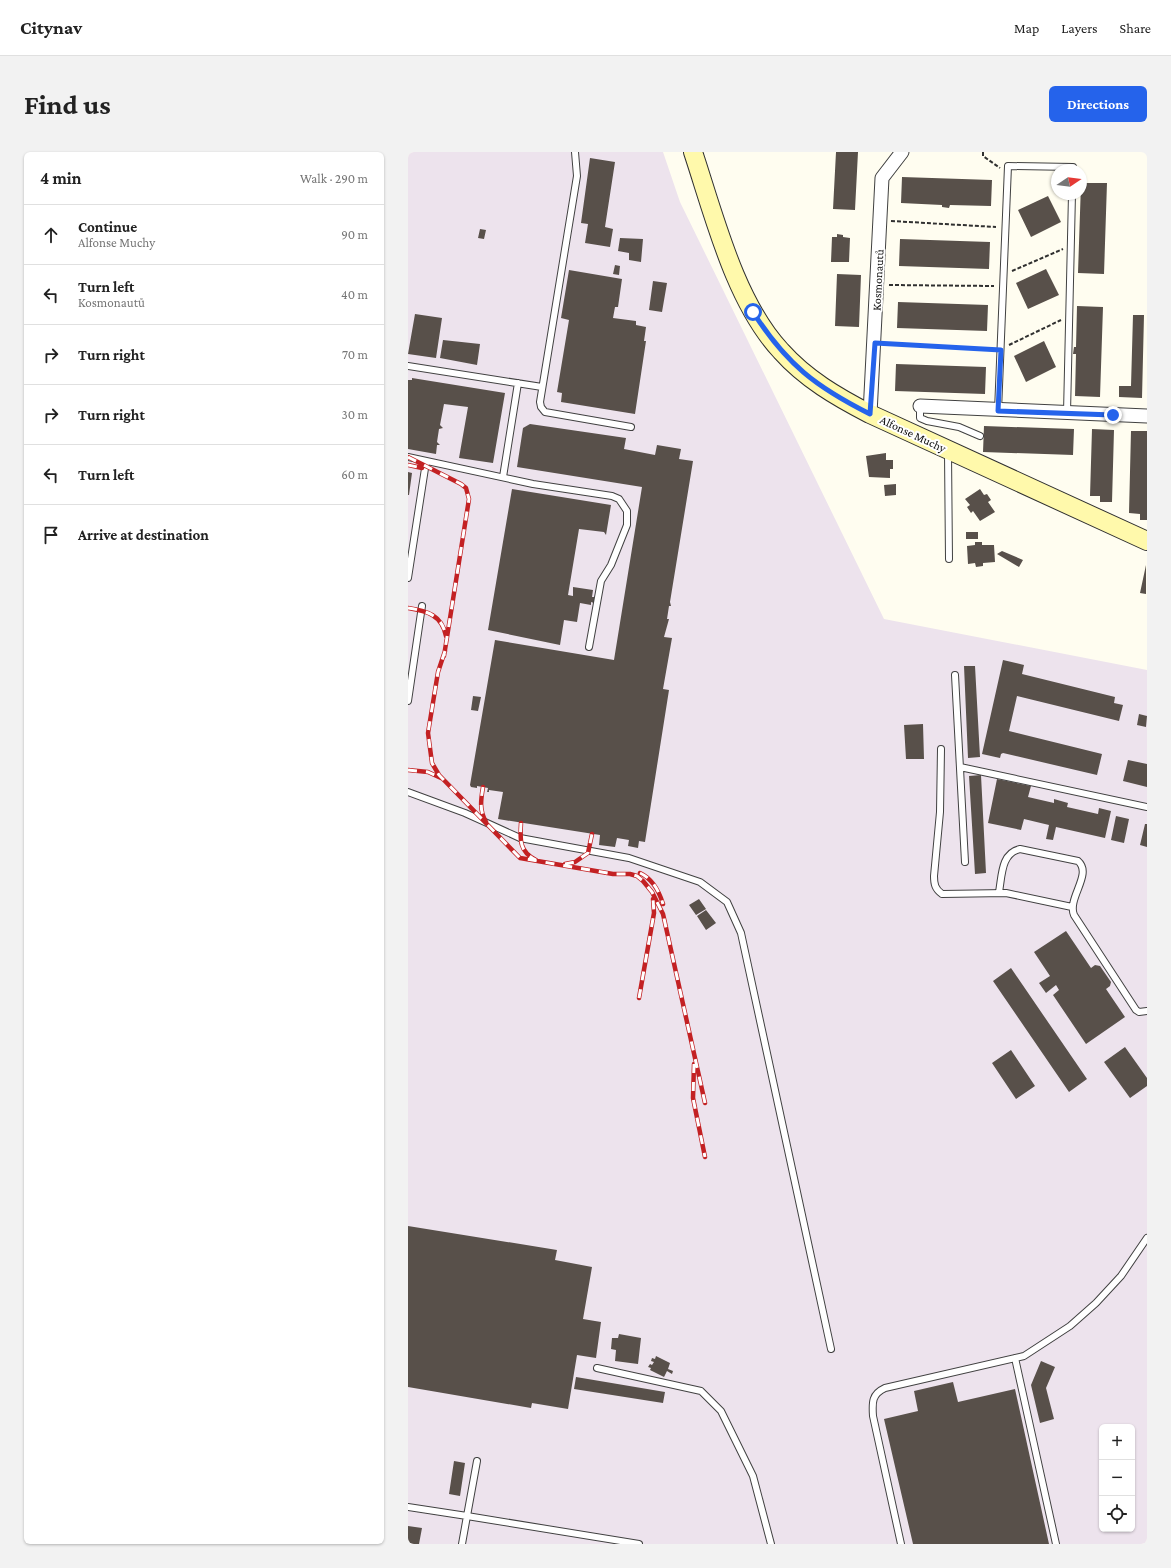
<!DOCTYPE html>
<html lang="en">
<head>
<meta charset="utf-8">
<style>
  :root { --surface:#fff; --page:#f2f2f2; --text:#222; --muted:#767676; --line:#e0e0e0; --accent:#2563eb }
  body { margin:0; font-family:"Crimson Pro",serif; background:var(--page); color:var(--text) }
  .controls { position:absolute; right:12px; bottom:12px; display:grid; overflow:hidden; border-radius:6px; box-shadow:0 1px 3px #0004 }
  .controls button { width:36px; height:36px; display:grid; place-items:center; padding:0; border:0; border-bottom:1px solid var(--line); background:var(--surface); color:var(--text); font:20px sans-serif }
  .compass { position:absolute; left:643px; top:12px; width:36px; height:36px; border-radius:50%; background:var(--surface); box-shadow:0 1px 3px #0004; rotate:77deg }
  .stop { position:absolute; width:12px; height:12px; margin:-9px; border:3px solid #2563eb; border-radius:50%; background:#fff }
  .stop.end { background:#2563eb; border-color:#fff; box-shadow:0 1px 4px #0008 }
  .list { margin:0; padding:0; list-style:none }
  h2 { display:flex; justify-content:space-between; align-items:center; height:52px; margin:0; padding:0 16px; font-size:17px }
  h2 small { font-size:13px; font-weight:400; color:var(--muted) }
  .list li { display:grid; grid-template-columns:26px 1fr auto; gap:12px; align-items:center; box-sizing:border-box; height:60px; padding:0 16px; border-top:1px solid var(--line) }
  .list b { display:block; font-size:15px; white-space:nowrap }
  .list p { margin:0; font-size:13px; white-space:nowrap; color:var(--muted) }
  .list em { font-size:13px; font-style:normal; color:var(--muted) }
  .icon { flex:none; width:22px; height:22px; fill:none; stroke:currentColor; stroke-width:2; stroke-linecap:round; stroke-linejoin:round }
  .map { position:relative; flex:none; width:739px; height:1392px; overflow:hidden; border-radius:6px }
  header { display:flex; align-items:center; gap:24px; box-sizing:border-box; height:56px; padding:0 20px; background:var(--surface); border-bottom:1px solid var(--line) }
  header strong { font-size:19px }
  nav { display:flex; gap:22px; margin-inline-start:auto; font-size:14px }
  .intro { display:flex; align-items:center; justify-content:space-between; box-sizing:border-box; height:96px; padding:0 24px }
  h1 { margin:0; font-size:28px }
  .button { padding:10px 18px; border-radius:6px; background:var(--accent); color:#fff; font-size:14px; font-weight:700 }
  main { display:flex; gap:24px; padding:0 24px }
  aside { flex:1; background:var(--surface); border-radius:6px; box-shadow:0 1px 3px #0004 }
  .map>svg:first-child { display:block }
</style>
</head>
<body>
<header>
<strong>Citynav</strong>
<nav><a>Map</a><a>Layers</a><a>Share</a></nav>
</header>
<div class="intro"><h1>Find us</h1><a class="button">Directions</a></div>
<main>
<aside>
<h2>4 min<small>Walk · 290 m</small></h2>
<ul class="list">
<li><svg class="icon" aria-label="ahead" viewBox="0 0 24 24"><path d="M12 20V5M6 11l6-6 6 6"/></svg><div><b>Continue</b><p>Alfonse Muchy</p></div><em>90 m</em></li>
<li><svg class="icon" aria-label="left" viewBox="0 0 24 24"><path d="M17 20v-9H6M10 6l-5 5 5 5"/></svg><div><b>Turn left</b><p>Kosmonautů</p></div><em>40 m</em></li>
<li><svg class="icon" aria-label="right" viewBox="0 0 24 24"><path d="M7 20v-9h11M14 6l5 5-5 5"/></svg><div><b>Turn right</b></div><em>70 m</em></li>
<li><svg class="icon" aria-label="right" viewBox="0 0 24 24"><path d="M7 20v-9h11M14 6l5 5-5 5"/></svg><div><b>Turn right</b></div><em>30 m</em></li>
<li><svg class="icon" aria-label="left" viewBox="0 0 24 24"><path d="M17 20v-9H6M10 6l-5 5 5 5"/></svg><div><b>Turn left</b></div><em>60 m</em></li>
<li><svg class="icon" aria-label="arrive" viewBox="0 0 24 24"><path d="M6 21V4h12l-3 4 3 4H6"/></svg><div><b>Arrive at destination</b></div></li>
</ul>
</aside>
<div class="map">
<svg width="739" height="1392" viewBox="0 0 739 1392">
  <rect width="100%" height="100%" fill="#fffdf0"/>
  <path fill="#ede3ed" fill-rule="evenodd" d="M0,0H255L272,50L476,467L739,518V1392H0ZM694,1275H724V1377H694Z"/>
  <path fill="#58504a" d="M428,0H450L447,58L425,57Z
    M182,6L207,10L197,75L205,77L202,95L177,91L180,72L173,71Z
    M494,25L584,28L583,54L542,53L541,56L534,55V53L493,51Z
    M673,31H699L696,122L670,121Z
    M640,44L653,70L623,85L610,58Z
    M72,77L78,78L76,87L70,86Z
    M429,82L435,83V85L442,86L441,110H423L424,85H429Z
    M212,86L235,87L233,110L221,108V101L210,99Z
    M492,87L582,90L581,117L491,114Z
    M207,113L212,114L211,123L205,122Z
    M638,117L651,143L620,157L608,131Z
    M161,118L214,127L210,155H207L205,166L228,169V173L238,175L236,189H238L227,262L153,250L154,241L149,240L161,168L153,166Z
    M429,122L453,123L451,175L427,174Z
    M245,129L259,131L254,160L241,158Z
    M490,150L580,153L579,179L489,176Z
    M669,154L695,155L692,245L667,244L668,202H665L666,195H668Z
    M7,162L34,166L28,206L0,202Z
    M725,163H736L734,246L711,245V234H723Z
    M35,188L72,192L69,213L32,206Z
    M636,189L648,215L618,230L606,204Z
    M488,212L578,215L577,242L487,239Z
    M4,226L97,241L85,311L51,306L60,255L36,252L32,273L35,276L31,277L29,290L32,293H29L28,302L0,297V228H4Z
    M122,272L218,286L216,297L247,303L249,293L273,297L271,307L285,309L262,450L263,454H261L259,467H261L256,485L264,486L255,537L261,538L237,690L231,689L230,696L220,694L221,688L209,686L207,695L191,693L192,683L90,667L95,640L81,638V640H79L80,636L69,634V636L63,635L62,633L87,488L206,508L234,335L109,315L115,276Z
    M576,274L666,277L665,303L575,300Z
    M684,277L706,278L704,350H692V344H682Z
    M723,279H739V368H732V362L721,361Z
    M478,301V308H485V317H482V326L461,325L458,304Z
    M0,320L4,321L1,343H0Z
    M488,332V343L477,344L476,333Z
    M104,337L203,353L198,383L196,380L171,377L160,443L165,444V435L185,438L184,445H187L186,451L183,450V453L172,451L169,470L156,468L152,493L80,478Z
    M572,337L576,343L579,342L583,348L580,350L587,360L572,369L565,359L563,361L559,355L562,353L557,347Z
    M558,380H570V387H558Z
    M567,390H574V393H586L587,410L575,411V414L568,415L567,411L560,412L559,394L567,393Z
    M594,399L615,408L611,415L589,402Z
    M738,413V442L732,441Z
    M595,508L616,513L614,522L707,545L706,551L715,553L711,569L609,544L601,579L694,602L689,623L595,601L593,602L592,606L574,602Z
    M556,514H567L572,605L560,606Z
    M65,544L73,545L70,559L63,558Z
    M731,562L739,564L738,575L729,573Z
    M515,572L516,607H498L496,573Z
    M720,608L739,612V635L715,629Z
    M573,623L578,721L567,722L561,624Z
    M589,627L623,634L620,645L646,651V647L660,651L659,655L690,662L691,656L703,659L697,686L648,675L645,688L638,687L641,673L616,667L613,678L580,671Z
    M708,664L721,667L716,691L703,688Z
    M737,672H739V695L732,693Z
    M291,747L298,757L288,763L281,753Z
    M298,758L308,771L298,778L289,764Z
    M658,779L683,816L687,813L692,814L703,830L702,834L698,837L717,865L678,892L645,843L651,838L648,833L638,841L631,831L642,824L626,800Z
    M603,816L679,927L661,940L585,829Z
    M717,895L739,926V934L722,946L696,910Z
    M603,898L627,934L608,947L584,911Z
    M0,1074L149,1098L147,1108L184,1115L175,1167L193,1170L188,1206L169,1203L160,1257L124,1251L123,1256L0,1235Z
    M211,1182L233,1186L230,1212L207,1209L208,1198L203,1197L204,1186H210Z
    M248,1204L262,1211L260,1217L265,1219L264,1222L259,1219L256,1225L242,1218L243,1216L240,1215L242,1212L244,1213L246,1210L243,1209L244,1206L247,1207Z
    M633,1209L647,1215L638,1236L646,1267L632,1271L623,1233Z
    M168,1225L257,1240L255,1251L166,1237Z
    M545,1230L550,1250L607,1237L641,1392H505L476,1267L510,1259L506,1239Z
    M46,1309L57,1311L52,1344L41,1342Z
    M0,1374L14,1376L11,1392H0Z"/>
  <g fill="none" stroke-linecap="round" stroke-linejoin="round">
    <defs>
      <path id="service" d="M167,0L169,24L132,250L133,255L137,260L223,275
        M0,214L134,235
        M512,254V266L519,269L551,275L572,284
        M590,259L600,14L665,15V18
        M659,261L664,42
        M540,301L541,407
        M0,305L125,332L204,344L211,347L219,359V373L203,413L193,429L181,495
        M95,325L110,231
        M0,426L18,310
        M547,523L557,710
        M0,549L14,454
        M533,597L532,660L526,724C526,732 527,737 534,742L598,741L664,755
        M552,615L739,655
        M0,640L57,661L112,686L221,706L292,730L319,750L333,781L423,1197
        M591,740C594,724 593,701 612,697L670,709C685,722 659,746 666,763L728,858L731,860L739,859
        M607,1206L648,1392
        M189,1216L293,1239L313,1259L345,1324L363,1392
        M69,1309L59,1364L231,1392
        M0,1355L59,1364L54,1392
        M493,1392L465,1264C464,1250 464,1242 477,1236L616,1204L662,1174L688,1151L713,1124L739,1086"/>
      <path id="minor" d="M512,254L739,264
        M462,262L474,26L494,0"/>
      <path id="secondary" d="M285,0C306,63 327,150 373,199C398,227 429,245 462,262L739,389"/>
    </defs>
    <use href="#service" stroke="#414141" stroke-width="8"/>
    <use href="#minor" stroke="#414141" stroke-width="15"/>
    <use href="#secondary" stroke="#303030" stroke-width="20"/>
    <path stroke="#303030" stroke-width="2" stroke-dasharray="4 2" stroke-linecap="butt" d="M575,0V4L592,16
      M483,69L588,75
      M604,119L655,97
      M481,133L586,134
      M478,192L584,197
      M601,193L653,168"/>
    <use href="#service" stroke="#fff" stroke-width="6"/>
    <use href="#minor" stroke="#fff" stroke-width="13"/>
    <use href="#secondary" stroke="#fff9ab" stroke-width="18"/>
    <defs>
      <path id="rail" d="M0,305L53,332L58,336L61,347L36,504
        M0,313L14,316
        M0,456C19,459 34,463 38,484
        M37,499L30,520L20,581L24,611L31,623L112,706L205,722H222L229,724L235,729L244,740L255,762L297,951
        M0,618L20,620L33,626
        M75,635C73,647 71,658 78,670
        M113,671C112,687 111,700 128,708
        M157,712L167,710L180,701L184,682
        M232,721C245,727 251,739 255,752
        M231,846L246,761L245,747
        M286,912L285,946L297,1005"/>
    </defs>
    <use href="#rail" stroke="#c32123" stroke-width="4.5"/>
    <use href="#rail" stroke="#fff" stroke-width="3" stroke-dasharray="9" stroke-linecap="butt"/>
  </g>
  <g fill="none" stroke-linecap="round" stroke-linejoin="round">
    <path stroke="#2563eb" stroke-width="5" d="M345,160C378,212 408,235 462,262L467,191L593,198L590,259L705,263"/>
  </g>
  <g text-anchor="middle" stroke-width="4" stroke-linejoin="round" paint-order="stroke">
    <g font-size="12" fill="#0e0e0e" stroke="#fff">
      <text transform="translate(470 128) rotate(-87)" y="4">Kosmonautů</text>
      <text transform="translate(505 282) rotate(25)" y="4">Alfonse Muchy</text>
    </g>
  </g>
</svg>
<div class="controls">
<button>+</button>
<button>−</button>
<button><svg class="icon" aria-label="locate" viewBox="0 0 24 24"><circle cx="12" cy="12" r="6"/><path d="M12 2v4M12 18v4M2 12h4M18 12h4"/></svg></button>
</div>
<svg class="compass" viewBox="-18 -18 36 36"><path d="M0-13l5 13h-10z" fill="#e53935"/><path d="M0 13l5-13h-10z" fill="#767676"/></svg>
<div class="stop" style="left:345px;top:160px"></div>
<div class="stop end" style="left:705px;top:263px"></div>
</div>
</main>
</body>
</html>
